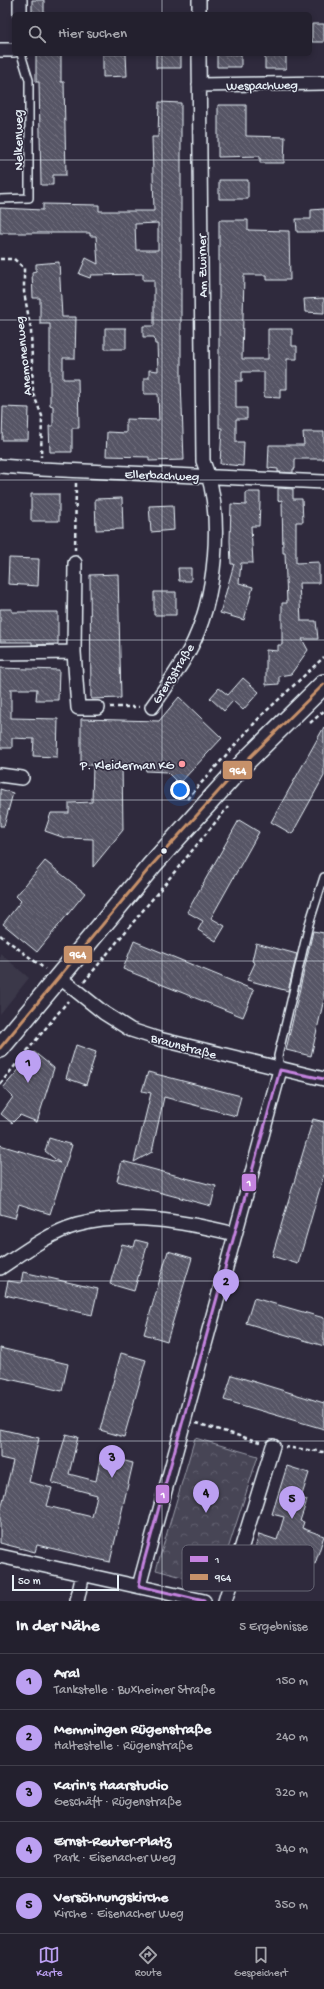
<!DOCTYPE html>
<html lang="de">
<head>
<meta charset="utf-8">
<style>
  :root { --surface:#23202e; --page:#2f2d3a; --text:#f1f3f6; --muted:#a3a3aa; --line:#403e4a; --accent:#bca0f2 }
  body { margin:0; font-family:"Gochi Hand",sans-serif; background:var(--page); color:var(--text) }
  .scale { position:absolute; left:12px; bottom:10px; width:107px; box-sizing:border-box; padding-left:4px; border:2px solid #e8f1f8; border-top:0; font-size:11px; line-height:14px; white-space:nowrap; color:#e8f1f8; -webkit-text-stroke:3px #2f2a3d; paint-order:stroke }
  .you { position:absolute; left:180px; top:790px; width:14px; height:14px; margin:-10px; border:3px solid #fff; border-radius:50%; background:#1a73e8; box-shadow:0 0 0 6px #1a73e833 }
  .badge { display:grid; place-items:center; width:26px; height:26px; border-radius:50%; background:var(--accent); color:#111; font-size:13px; font-weight:700 }
  .pin { position:absolute; translate:-50% -33px; filter:drop-shadow(0 1px 2px #0008) }
  .pin::after { content:''; position:absolute; top:21px; width:14px; height:12px; background:inherit; clip-path:polygon(0 0,100% 0,50% 100%) }
  .list { margin:0; padding:0; list-style:none }
  h2 { display:flex; justify-content:space-between; align-items:center; height:52px; margin:0; padding:0 16px; font-size:17px }
  h2 small { font-size:13px; font-weight:400; color:var(--muted) }
  .list li { display:grid; grid-template-columns:26px 1fr auto; gap:12px; align-items:center; box-sizing:border-box; height:56px; padding:0 16px; border-top:1px solid var(--line) }
  .list b { display:block; font-size:15px; white-space:nowrap }
  .list p { margin:0; font-size:13px; white-space:nowrap; color:var(--muted) }
  .list em { font-size:13px; font-style:normal; color:var(--muted) }
  .icon { flex:none; width:22px; height:22px; fill:none; stroke:currentColor; stroke-width:2; stroke-linecap:round; stroke-linejoin:round }
  .map { position:relative; flex:none; width:324px; height:1601px; overflow:hidden }
  .search { position:absolute; background:var(--surface); box-shadow:0 2px 6px #0003; left:12px; right:12px; top:12px; height:44px; display:flex; align-items:center; gap:10px; box-sizing:border-box; padding:0 14px; border-radius:6px; color:var(--muted); font-size:15px }
  .sheet { height:332px; background:var(--surface) }
  nav { display:flex; justify-content:space-around; align-items:center; box-sizing:border-box; height:56px; border-top:1px solid var(--line); background:var(--surface); font-size:11px; color:var(--muted) }
  nav a { display:grid; justify-items:center; gap:2px }
  nav .on { color:var(--accent) }
  .map>svg:first-child { display:block }
</style>
</head>
<body>
<div class="map">
<svg width="324" height="1601" viewBox="0 0 324 1601">
  <defs>
    <pattern id="park-crowns" width="20" height="18" patternUnits="userSpaceOnUse"><rect width="20" height="18" fill="#464455"/><path d="M2 6a3 3 0 1 1 6 0M12 15a3 3 0 1 1 6 0" fill="none" stroke="#615f6e"/></pattern>
    <pattern id="building-back-hatch" width="6" height="6" patternUnits="userSpaceOnUse"><rect width="6" height="6" fill="#575565"/><path d="M-1 5l2 2M0 0l6 6M5-1l2 2" fill="none" stroke="#6f6e7c"/></pattern>
  </defs>
  <rect width="100%" height="100%" fill="#2f2a3d"/>
  <filter id="ink" filterUnits="userSpaceOnUse"><feTurbulence type="fractalNoise" baseFrequency=".025" numOctaves="2"/><feDisplacementMap in="SourceGraphic" scale="8" xChannelSelector="R" yChannelSelector="G"/><feConvolveMatrix kernelMatrix="1 2 1 2 8 2 1 2 1" color-interpolation-filters="sRGB"/></filter>
  <g filter="url(#ink)">
    <path fill="#3b3749" d="M0,953L29,978L0,1014Z"/>
    <path fill="url(#park-crowns)" stroke="#979aa6" d="M195,1438L258,1456L216,1586L156,1570Z"/>
    <path fill="url(#building-back-hatch)" stroke="#e8f1f8" fill-rule="evenodd" d="M32,0H44V14H32Z
      M312,24H324V42H312Z
      M36,54H61V82H64L66,175H53V185H41L39,82H36Z
      M103,54H126L127,76L103,77Z
      M156,54H181V68H156Z
      M217,54H241V67H217Z
      M265,54H286V69H265Z
      M159,102L181,103V381L184,460L149,461V457L106,456L107,432L126,433V419L159,420L158,394H144V378H149V370L158,371L157,344H155L154,337H143V326H154V280H143V274L91,275L90,278L79,274L86,258L98,264L96,236H90V233H0V208L43,210V204L99,205V211H154L152,137H158ZM158,223V250H136L135,224Z
      M218,105H246V136L285,137L284,163H260V156L218,157Z
      M219,180H248V199H219Z
      M324,209V232H297L296,219H311V210Z
      M219,220H248V230L289,231L290,280H267V275H244L242,359H268V329H292V346H297V359H287V389H280V398L264,397V372H242V381H236V408H247V419H236V442H244L243,466L220,464L222,428H219Z
      M59,262L62,317H76L75,358H63V379H78L79,428H72V452H50L49,426H53V406L50,405V324H40V298H33L32,272L36,271V264Z
      M324,298V313L305,312L304,299Z
      M105,328H126V349H105Z
      M3,407L29,408L28,440H2Z
      M303,432H324V459H295V469H293V473L278,472V469L268,468L269,445H304Z
      M278,488L293,489V499H302L303,522H296V563L319,562V583H299L301,621H316L318,639H302L308,650L291,674L279,676V684L266,685V650L278,651V645H282V603H287L285,553H283L282,500L278,501Z
      M246,492H260V503L259,526H251L253,563H241L239,583L253,587L244,620L220,613L234,564H231L230,541L231,504L246,505Z
      M31,494H59V521H31Z
      M122,498L123,529L96,530L95,499Z
      M173,505L174,530L151,532L149,506Z
      M9,558L39,559L38,586L8,584Z
      M178,568H191V581H179Z
      M118,574L121,698L91,699L90,575Z
      M154,592H176V615H154Z
      M0,609H12V612H58V644L32,645V642H0Z
      M0,668L59,670L58,700H36L37,689H11V718L58,719L57,757L33,756L34,739L12,738V748H0Z
      M243,678L259,692L243,710L233,701L224,711L210,698L219,688L228,695Z
      M179,697L222,738L179,784L167,772L146,771L145,765H122L123,830L93,867V839L65,838L45,831L51,813H69V803L92,802L93,765H81V719L159,721Z
      M324,727V776L292,834L271,822Z
      M0,789L13,793L4,826H0Z
      M239,820L259,832L211,918L225,926L216,941L198,930L203,921L187,912Z
      M45,861L85,893L37,952L3,924L21,901L16,896Z
      M313,931L324,933V999L311,1056L286,1050Z
      M134,941L254,990L243,1017L123,969Z
      M256,943L297,954L288,991L247,980L255,963L252,961Z
      M76,1045L96,1052L86,1085L66,1078Z
      M34,1052L54,1068L37,1122L20,1115L12,1123L1,1114L13,1097L3,1088Z
      M148,1072L241,1096L236,1116L164,1097L152,1152L134,1162L151,1093L142,1091Z
      M313,1119L324,1122V1174L298,1264L272,1256Z
      M49,1138L72,1145L50,1214L19,1204L15,1218L0,1214V1145L60,1163L45,1151Z
      M122,1161L216,1186L211,1206L117,1181Z
      M136,1240L148,1243L134,1291L110,1284L122,1244L134,1247Z
      M168,1251L192,1258L167,1341L144,1334Z
      M23,1272L98,1289L92,1315L5,1295L8,1281L21,1283Z
      M254,1298L324,1318V1346L246,1323Z
      M0,1348L68,1364L62,1391L0,1377Z
      M121,1353L146,1360L124,1437L100,1430Z
      M232,1375L324,1403V1429L224,1400Z
      M0,1429L39,1438L29,1482L52,1488L47,1506L92,1517L97,1495L52,1483L66,1434L78,1437L69,1474L96,1481L101,1455L133,1463L110,1562L37,1545L35,1552L0,1543V1513L13,1461L0,1458Z
      M287,1466L309,1473L301,1498L307,1500L300,1521L304,1522L302,1528L324,1536L315,1564L306,1561L304,1570L253,1556L259,1534L277,1540L284,1517L272,1514Z"/>
    <g fill="none" stroke-linecap="round" stroke-linejoin="round">
      <defs>
        <path id="lane" d="M0,199L29,198V80L21,54
          M280,1070L278,1056L309,924L324,877"/>
        <path id="street" d="M20,14V0
          M199,14V0
          M0,50H14
          M199,85L324,83
          M0,466L41,469L324,482
          M75,563L74,652L78,708H98
          M0,653L74,652
          M152,707C165,689 178,670 189,651C216,601 225,513 203,461L199,54
          M0,775L22,778
          M59,977L104,1013L131,1030L159,1039L324,1079
          M0,1268C24,1252 49,1233 77,1225C129,1211 185,1222 235,1234
          M0,1556L204,1601
          M139,1586L280,1070
          M77,1601L83,1574
          M225,1601L273,1446"/>
        <path id="secondary" d="M0,1048L152,865L244,763L324,684"/>
      </defs>
      <use href="#lane" stroke="#e8f1f8" stroke-width="10"/>
      <use href="#street" stroke="#e8f1f8" stroke-width="16"/>
      <use href="#secondary" stroke="#e8f1f8" stroke-width="22"/>
      <path stroke="#e8f1f8" stroke-width="2.5" stroke-dasharray="4 3" stroke-linecap="butt" d="M0,259H14L24,268V292L31,330L33,393L42,416L41,457
        M75,550L76,483
        M110,707H139
        M310,723L324,711
        M187,799L260,717L324,657
        M0,935L45,969
        M84,982L228,807
        M0,1084L68,1001
        M196,1423L260,1442
        M285,1447L324,1452"/>
      <use href="#lane" stroke="#2f2a3d" stroke-width="7"/>
      <use href="#street" stroke="#2f2a3d" stroke-width="13"/>
      <use href="#secondary" stroke="#2f2a3d" stroke-width="19"/>
      <defs>
        <path id="bus-1" d="M204,1601L139,1586L143,1565L280,1070L324,1079"/>
        <path id="bus-2" d="M0,1048L152,865L244,763L324,684"/>
      </defs>
      <use href="#bus-1" stroke="#2f2a3d" stroke-width="6"/>
      <use href="#bus-2" stroke="#2f2a3d" stroke-width="6"/>
      <use href="#bus-1" stroke="#c483df" stroke-width="3"/>
      <use href="#bus-2" stroke="#c7916a" stroke-width="3"/>
    </g>
  </g>
  <path fill="none" stroke="#e8f1f8" stroke-width="1" stroke-opacity="0.55" d="M162,0V14M162,54V1601M0,160H324M0,320H324M0,480H324M0,640H324M0,800H324M0,961H324M0,1121H324M0,1281H324M0,1441H324"/>
  <circle fill="#ff9aa2" stroke="#2f2a3d" stroke-width="1.5" cx="182" cy="764" r="4"/>
  <circle fill="#e8f1f8" stroke="#2f2a3d" stroke-width="1.5" cx="164" cy="851" r="3.5"/>
  <g text-anchor="middle" stroke-width="3" stroke-linejoin="round" paint-order="stroke">
    <g font-size="13" fill="#e8f1f8" stroke="#2f2a3d">
      <text transform="translate(262 84) rotate(-1)" y="5">Wespachweg</text>
      <text transform="translate(17 140) rotate(-90)" y="5">Nelkenweg</text>
      <text transform="translate(201 266) rotate(-91)" y="5">Am Zwirner</text>
      <text transform="translate(22 356) rotate(-96)" y="5">Anemonenweg</text>
      <text transform="translate(162 474) rotate(2)" y="5">Ellerbachweg</text>
      <text transform="translate(172 673) rotate(-58)" y="5">Grenzstraße</text>
      <text transform="translate(184 1045) rotate(15)" y="5">Braunstraße</text>
    </g>
    <g font-size="13" fill="#e8f1f8" stroke="#2f2a3d" text-anchor="end">
      <text x="174" y="769">P. Kleiderman KG</text>
    </g>
  </g>
  <rect x="182" y="1545" width="132" height="46" rx="6" fill="#2f2a3d" stroke="#666675" stroke-width="1"/>
  <rect x="190" y="1556" width="18" height="6" fill="#c483df"/>
  <rect x="190" y="1574" width="18" height="6" fill="#c7916a"/>
  <g font-size="11" fill="#e8f1f8">
    <text x="215" y="1563">1</text>
    <text x="215" y="1581">964</text>
  </g>
  <g stroke="#2f2a3d" stroke-width="1.5">
    <rect x="222" y="760" width="31" height="20" rx="4" fill="#c7916a"/>
    <rect x="63" y="945" width="30" height="19" rx="4" fill="#c7916a"/>
    <rect x="241" y="1173" width="16" height="19" rx="4" fill="#c483df"/>
    <rect x="155" y="1484" width="15" height="20" rx="4" fill="#c483df"/>
  </g>
  <g font-size="11" text-anchor="middle" font-weight="bold" fill="#fff">
    <text x="238" y="774">964</text>
    <text x="78" y="958">964</text>
    <text x="249" y="1186">1</text>
    <text x="163" y="1498">1</text>
  </g>
</svg>
<div class="scale">50 m</div>
<div class="you"></div>
<div class="pin badge" style="left:28px;top:1083px">1</div>
<div class="pin badge" style="left:226px;top:1302px">2</div>
<div class="pin badge" style="left:112px;top:1478px">3</div>
<div class="pin badge" style="left:206px;top:1513px">4</div>
<div class="pin badge" style="left:292px;top:1519px">5</div>
<div class="search"><svg class="icon" aria-label="search" viewBox="0 0 24 24"><circle cx="10" cy="10" r="6"/><path d="M15 15l6 6"/></svg>Hier suchen</div>
</div>
<section class="sheet">
<h2>In der Nähe<small>5 Ergebnisse</small></h2>
<ul class="list">
<li><span class="badge">1</span><div><b>Aral</b><p>Tankstelle · Buxheimer Straße</p></div><em>150 m</em></li>
<li><span class="badge">2</span><div><b>Memmingen Rügenstraße</b><p>Haltestelle · Rügenstraße</p></div><em>240 m</em></li>
<li><span class="badge">3</span><div><b>Karin's Haarstudio</b><p>Geschäft · Rügenstraße</p></div><em>320 m</em></li>
<li><span class="badge">4</span><div><b>Ernst-Reuter-Platz</b><p>Park · Eisenacher Weg</p></div><em>340 m</em></li>
<li><span class="badge">5</span><div><b>Versöhnungskirche</b><p>Kirche · Eisenacher Weg</p></div><em>350 m</em></li>
</ul>
</section>
<nav>
<a class="on"><svg class="icon" aria-label="map" viewBox="0 0 24 24"><path d="M3 6l6-2 6 2 6-2v14l-6 2-6-2-6 2zM9 4v14M15 6v14"/></svg>Karte</a>
<a><svg class="icon" aria-label="directions" viewBox="0 0 24 24"><path d="M12 3l9 9-9 9-9-9zM9 14v-3h6M13 9l2 2-2 2"/></svg>Route</a>
<a><svg class="icon" aria-label="saved" viewBox="0 0 24 24"><path d="M7 4h10v16l-5-4-5 4z"/></svg>Gespeichert</a>
</nav>
</body>
</html>
